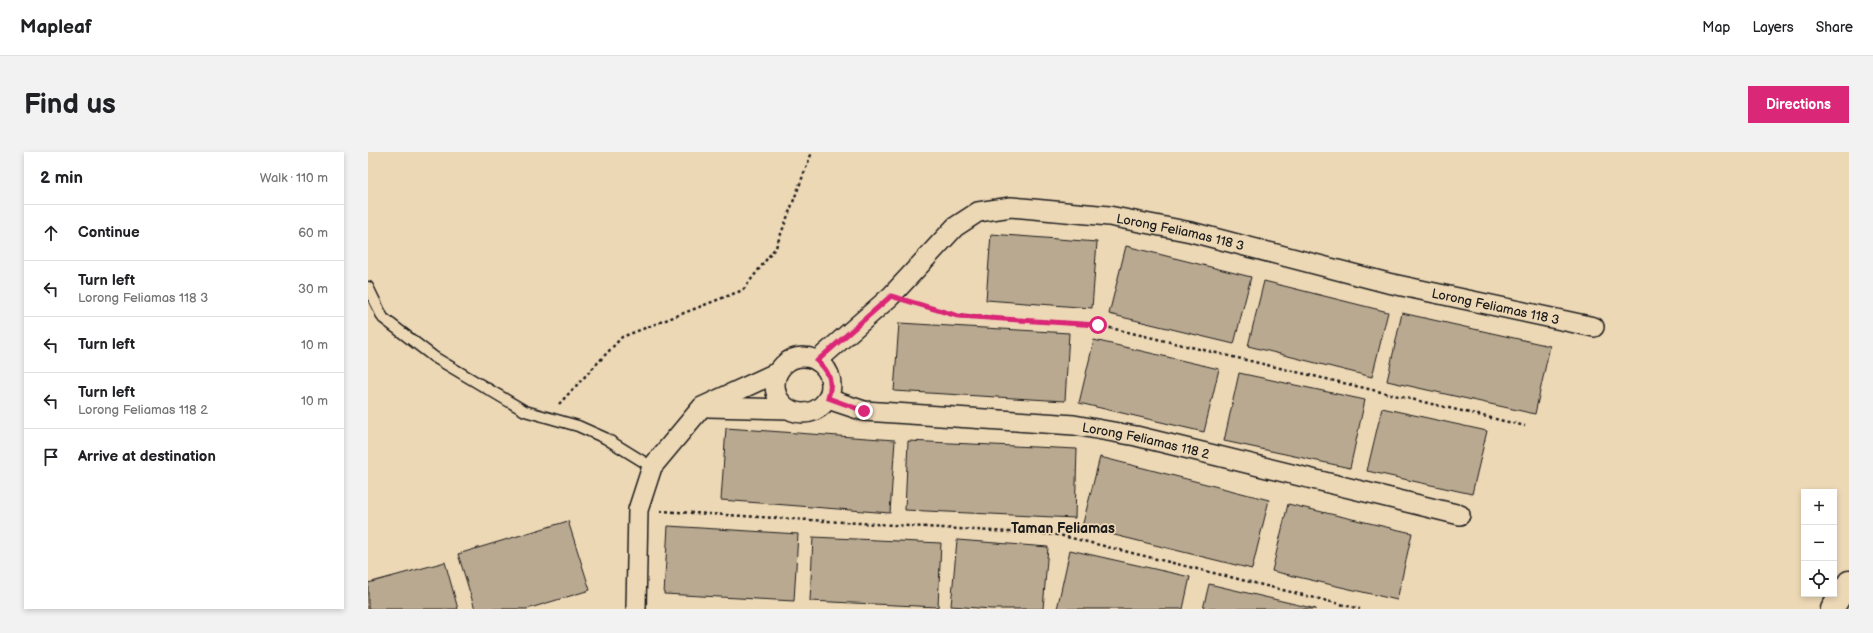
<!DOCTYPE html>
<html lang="en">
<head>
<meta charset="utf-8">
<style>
  :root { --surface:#fff; --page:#f2f2f2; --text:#202124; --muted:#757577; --line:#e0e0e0; --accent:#db2777 }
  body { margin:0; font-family:"Balsamiq Sans",sans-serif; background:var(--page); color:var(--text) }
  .controls { position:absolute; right:12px; bottom:12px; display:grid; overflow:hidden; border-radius:0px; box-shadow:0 2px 6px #0003 }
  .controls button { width:36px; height:36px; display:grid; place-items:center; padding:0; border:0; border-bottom:1px solid var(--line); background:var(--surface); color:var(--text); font:20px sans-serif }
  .stop { position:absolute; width:12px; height:12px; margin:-9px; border:3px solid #db2777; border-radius:50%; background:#fff }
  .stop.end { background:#db2777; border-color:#fff; box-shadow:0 1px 4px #0008 }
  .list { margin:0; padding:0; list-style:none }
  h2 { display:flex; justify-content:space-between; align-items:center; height:52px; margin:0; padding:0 16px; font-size:17px }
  h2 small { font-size:13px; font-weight:400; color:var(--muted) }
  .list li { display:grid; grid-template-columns:26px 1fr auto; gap:12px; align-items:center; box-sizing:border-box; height:56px; padding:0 16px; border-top:1px solid var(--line) }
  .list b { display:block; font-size:15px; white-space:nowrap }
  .list p { margin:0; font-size:13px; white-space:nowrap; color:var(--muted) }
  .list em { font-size:13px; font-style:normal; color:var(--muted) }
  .icon { flex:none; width:22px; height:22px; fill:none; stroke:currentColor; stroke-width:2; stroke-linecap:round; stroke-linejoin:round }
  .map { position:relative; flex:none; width:1481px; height:457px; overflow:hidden; border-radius:0px }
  header { display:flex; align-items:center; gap:24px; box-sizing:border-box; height:56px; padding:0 20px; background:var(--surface); border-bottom:1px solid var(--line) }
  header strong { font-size:19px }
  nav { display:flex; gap:22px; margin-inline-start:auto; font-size:14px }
  .intro { display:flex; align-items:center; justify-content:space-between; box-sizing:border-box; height:96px; padding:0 24px }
  h1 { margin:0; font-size:28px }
  .button { padding:10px 18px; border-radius:0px; background:var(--accent); color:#fff; font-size:14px; font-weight:700 }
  main { display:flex; gap:24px; padding:0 24px }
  aside { flex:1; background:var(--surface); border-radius:0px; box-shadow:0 2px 6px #0003 }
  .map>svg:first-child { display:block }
</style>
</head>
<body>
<header>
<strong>Mapleaf</strong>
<nav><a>Map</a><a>Layers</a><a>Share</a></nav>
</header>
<div class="intro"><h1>Find us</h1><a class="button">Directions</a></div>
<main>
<aside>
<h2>2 min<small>Walk · 110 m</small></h2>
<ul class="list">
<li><svg class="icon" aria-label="ahead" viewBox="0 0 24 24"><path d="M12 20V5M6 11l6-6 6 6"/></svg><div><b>Continue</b></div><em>60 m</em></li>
<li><svg class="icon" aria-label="left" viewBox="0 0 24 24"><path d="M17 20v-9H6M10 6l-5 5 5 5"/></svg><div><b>Turn left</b><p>Lorong Feliamas 118 3</p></div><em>30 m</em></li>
<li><svg class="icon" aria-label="left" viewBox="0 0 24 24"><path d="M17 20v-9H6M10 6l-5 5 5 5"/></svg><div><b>Turn left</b></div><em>10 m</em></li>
<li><svg class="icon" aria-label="left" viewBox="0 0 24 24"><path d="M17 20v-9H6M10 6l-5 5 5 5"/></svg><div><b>Turn left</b><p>Lorong Feliamas 118 2</p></div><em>10 m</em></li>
<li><svg class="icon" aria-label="arrive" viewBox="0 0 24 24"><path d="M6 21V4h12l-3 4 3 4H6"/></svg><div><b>Arrive at destination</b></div></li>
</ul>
</aside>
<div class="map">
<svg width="1481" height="457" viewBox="0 0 1481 457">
  <rect width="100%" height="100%" fill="#edd8b6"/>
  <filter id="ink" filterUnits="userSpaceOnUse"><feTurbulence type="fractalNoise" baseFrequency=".025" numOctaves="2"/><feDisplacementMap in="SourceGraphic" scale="8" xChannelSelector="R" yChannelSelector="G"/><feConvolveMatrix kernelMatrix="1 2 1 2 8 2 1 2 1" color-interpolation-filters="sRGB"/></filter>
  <g filter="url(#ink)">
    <path fill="#b9a990" stroke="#1c1c1c" d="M623,82L729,90L724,156L618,148Z
      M758,94L883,125L866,192L741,162Z
      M896,129L1020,160L1004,225L880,194Z
      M1034,161L1182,194L1167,262L1019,229Z
      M531,171L701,181L697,249L526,239Z
      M726,188L851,217L836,280L711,251Z
      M871,221L997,248L982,316L856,289Z
      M1014,256L1119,279L1104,342L999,319Z
      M358,276L527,288L522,361L353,348Z
      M540,289L709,297L707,366L537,358Z
      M732,305L901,348L884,417L714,375Z
      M920,352L1044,381L1029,448L904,419Z
      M200,369L222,438L159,457H107L90,402Z
      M300,374L430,382L426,449L296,442Z
      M445,385L573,391L570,455L442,449Z
      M589,388L680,395L675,457H623L583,454Z
      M702,398L822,425L815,457H689Z
      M77,410L90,457H0V431Z
      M841,432L948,457H835Z"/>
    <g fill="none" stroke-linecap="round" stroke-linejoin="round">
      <defs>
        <path id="lane" d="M0,135L15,166L66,205L157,259L210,274L237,286L284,315"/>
        <g id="street">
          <circle cx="435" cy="233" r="28"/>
          <path id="s1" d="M449,209L523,144L587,75L610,60L643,55L741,64L823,80L1020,131L1226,175"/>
          <path id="s2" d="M460,247L496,259L706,273L768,284L1092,363"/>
          <path d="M340,255L420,257"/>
          <path d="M268,457L270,358L284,315L334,255L410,220"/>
        </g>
        <path id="highway" d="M1464,457L1481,430"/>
      </defs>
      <use href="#lane" stroke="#1c1c1c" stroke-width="13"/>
      <use href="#street" stroke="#1c1c1c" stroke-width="22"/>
      <use href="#highway" stroke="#1c1c1c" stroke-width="25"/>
      <path stroke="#1c1c1c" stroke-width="2.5" stroke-dasharray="3 3" stroke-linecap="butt" d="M546,151L590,164L730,173L1157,274
        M191,252L254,185L375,138L408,95L444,0
        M292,359L691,383L992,457"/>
      <use href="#lane" stroke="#edd8b6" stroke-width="10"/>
      <use href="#street" stroke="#edd8b6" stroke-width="19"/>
      <use href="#highway" stroke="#edd8b6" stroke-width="22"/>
    </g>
  </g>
  <g fill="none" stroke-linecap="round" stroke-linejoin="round" filter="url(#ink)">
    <path stroke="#db2777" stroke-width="5" d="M496,259L460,246C465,232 462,219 449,209L523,144L590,164L730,173"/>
  </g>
  <g text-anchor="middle" stroke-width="3.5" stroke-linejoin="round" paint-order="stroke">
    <g font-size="13" fill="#1c1c1c" stroke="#edd8b6">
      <text dy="5" stroke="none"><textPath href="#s1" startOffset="425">Lorong Feliamas 118 3</textPath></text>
      <text dy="5" stroke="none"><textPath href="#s1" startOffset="749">Lorong Feliamas 118 3</textPath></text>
      <text dy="5" stroke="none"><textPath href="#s2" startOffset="322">Lorong Feliamas 118 2</textPath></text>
    </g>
    <g font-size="14" font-weight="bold" fill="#1c1c1c" stroke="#edd8b6">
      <text x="695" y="381">Taman Feliamas</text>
    </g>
  </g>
</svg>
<div class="controls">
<button>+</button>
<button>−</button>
<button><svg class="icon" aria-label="locate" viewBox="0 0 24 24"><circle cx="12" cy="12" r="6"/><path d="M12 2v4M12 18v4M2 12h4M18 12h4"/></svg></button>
</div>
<div class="stop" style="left:730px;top:173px"></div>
<div class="stop end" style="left:496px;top:259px"></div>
</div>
</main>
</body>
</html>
